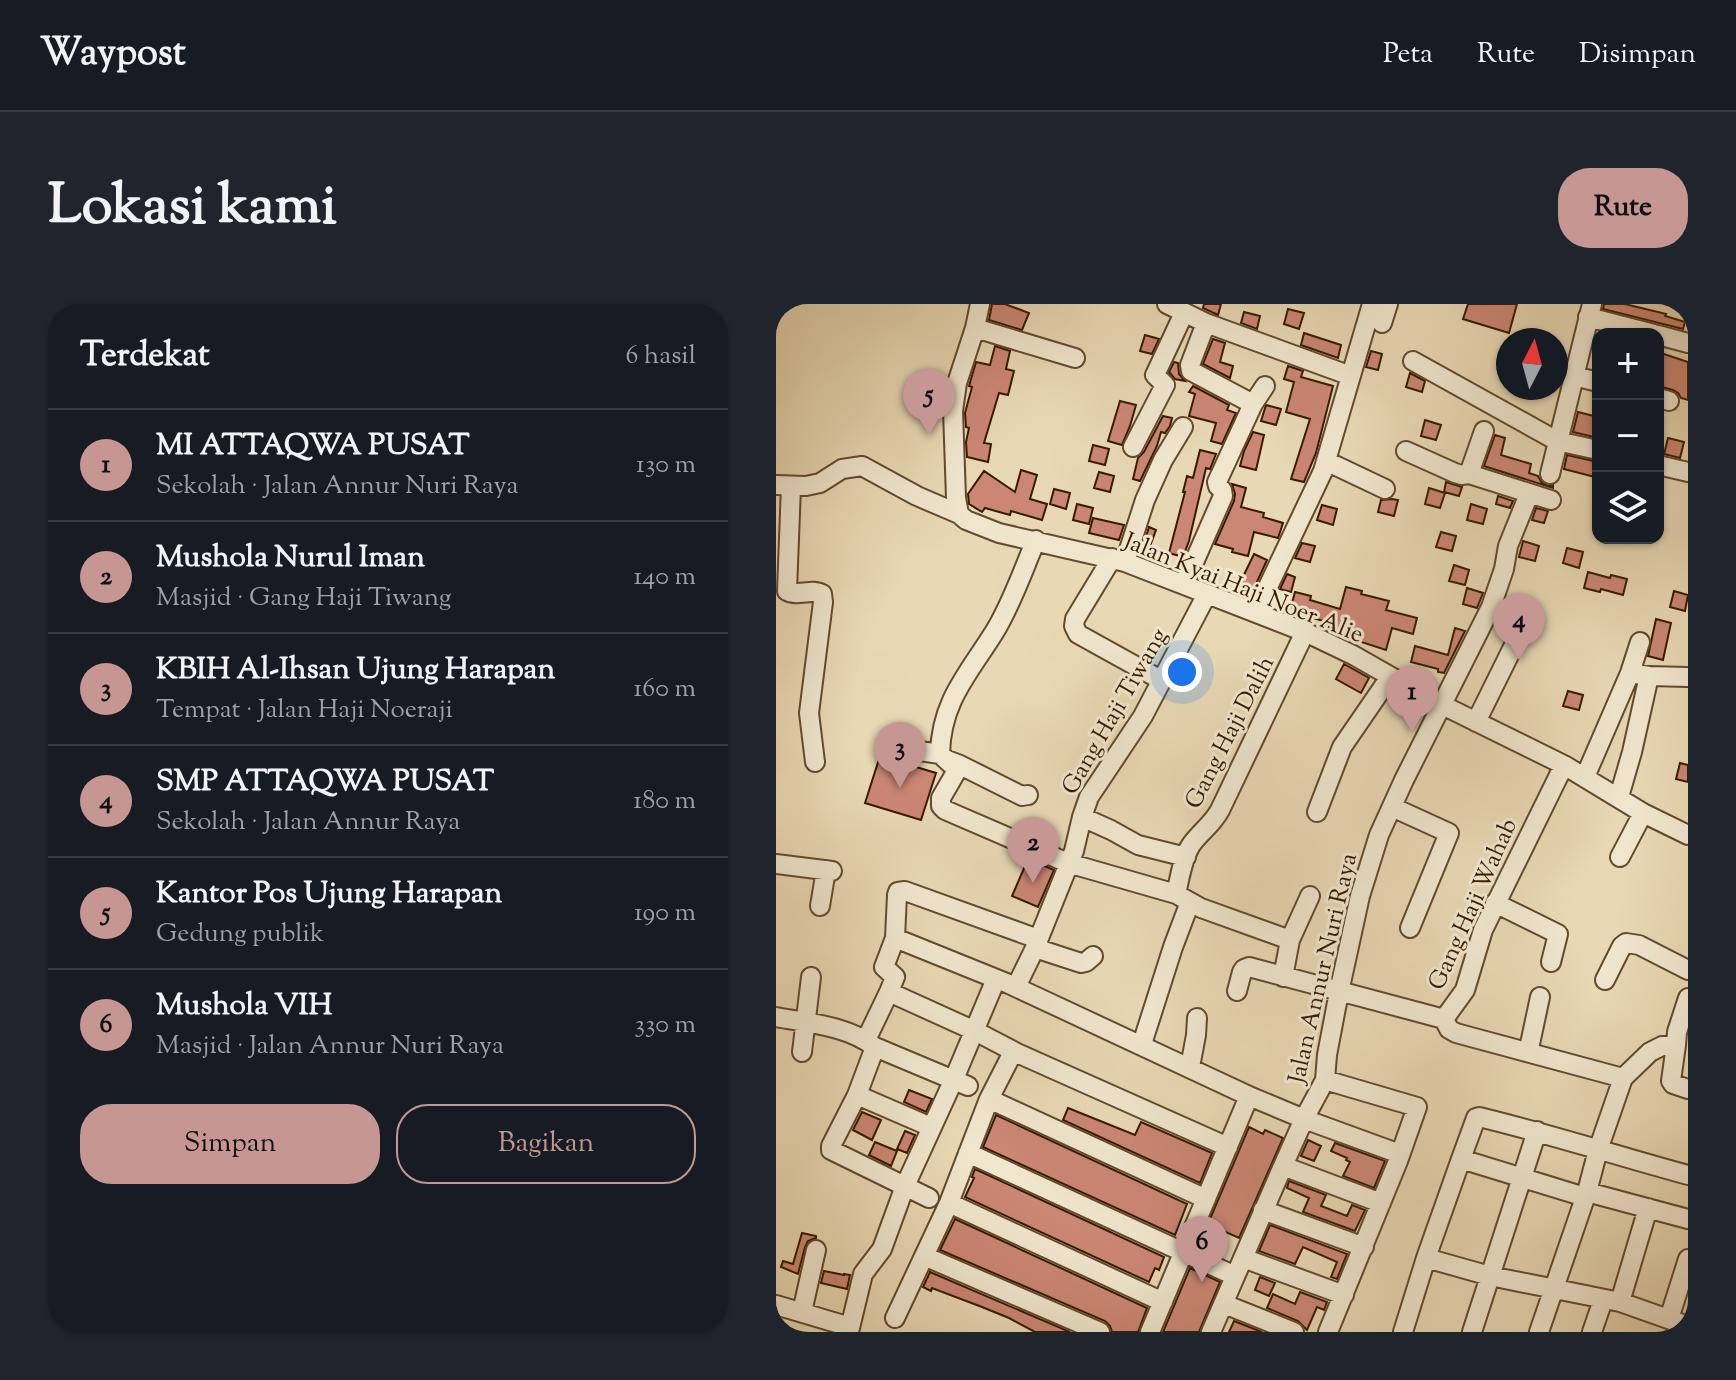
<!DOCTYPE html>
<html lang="id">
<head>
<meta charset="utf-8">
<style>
  :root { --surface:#171b24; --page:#20242c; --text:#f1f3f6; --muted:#9ea1a6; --line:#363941; --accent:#c59692 }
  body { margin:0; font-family:"Sorts Mill Goudy",serif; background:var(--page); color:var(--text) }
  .controls { position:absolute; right:24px; top:24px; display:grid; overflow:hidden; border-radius:16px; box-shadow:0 2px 6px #0004 }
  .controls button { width:72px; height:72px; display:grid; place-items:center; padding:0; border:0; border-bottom:2px solid var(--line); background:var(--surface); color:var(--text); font:40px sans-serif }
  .compass { position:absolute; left:720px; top:24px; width:72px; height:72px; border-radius:50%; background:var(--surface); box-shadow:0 2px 6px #0004; rotate:6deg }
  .you { position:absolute; left:406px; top:368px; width:28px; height:28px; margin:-20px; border:6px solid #fff; border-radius:50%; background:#1a73e8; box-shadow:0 0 0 12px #1a73e833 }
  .badge { display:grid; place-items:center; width:52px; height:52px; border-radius:50%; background:var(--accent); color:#111; font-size:26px; font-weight:700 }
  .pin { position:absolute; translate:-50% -66px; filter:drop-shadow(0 2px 4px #0008) }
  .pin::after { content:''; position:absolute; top:42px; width:28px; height:24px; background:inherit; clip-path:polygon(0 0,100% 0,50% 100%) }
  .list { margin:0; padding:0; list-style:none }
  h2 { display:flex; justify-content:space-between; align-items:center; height:104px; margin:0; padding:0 32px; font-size:34px }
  h2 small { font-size:26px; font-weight:400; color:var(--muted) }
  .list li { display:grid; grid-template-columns:52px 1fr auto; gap:24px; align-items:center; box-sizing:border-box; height:112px; padding:0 32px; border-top:2px solid var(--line) }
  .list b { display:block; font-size:30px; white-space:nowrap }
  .list p { margin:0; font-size:26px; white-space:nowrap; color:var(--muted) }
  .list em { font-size:26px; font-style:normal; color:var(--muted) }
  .actions { display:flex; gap:16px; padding:24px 32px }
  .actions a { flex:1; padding:18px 0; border:2px solid var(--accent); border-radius:32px; text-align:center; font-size:28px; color:var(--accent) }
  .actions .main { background:var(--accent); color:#111 }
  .icon { flex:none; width:44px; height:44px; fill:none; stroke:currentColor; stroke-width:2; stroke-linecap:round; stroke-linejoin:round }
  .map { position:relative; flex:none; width:912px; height:1028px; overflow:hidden; border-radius:32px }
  header { display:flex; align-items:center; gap:48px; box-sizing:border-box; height:112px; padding:0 40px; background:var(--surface); border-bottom:2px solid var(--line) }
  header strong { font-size:38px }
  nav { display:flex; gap:44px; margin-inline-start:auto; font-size:28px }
  .intro { display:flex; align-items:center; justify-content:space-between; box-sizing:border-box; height:192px; padding:0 48px }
  h1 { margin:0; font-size:56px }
  .button { padding:20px 36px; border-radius:32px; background:var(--accent); color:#111; font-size:28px; font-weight:700 }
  main { display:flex; gap:48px; padding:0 48px }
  aside { flex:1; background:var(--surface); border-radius:32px; box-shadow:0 2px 6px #0004 }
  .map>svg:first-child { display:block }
</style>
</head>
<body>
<header>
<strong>Waypost</strong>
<nav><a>Peta</a><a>Rute</a><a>Disimpan</a></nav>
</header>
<div class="intro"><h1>Lokasi kami</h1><a class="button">Rute</a></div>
<main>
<aside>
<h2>Terdekat<small>6 hasil</small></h2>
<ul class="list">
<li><span class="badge">1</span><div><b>MI ATTAQWA PUSAT</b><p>Sekolah · Jalan Annur Nuri Raya</p></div><em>130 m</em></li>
<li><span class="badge">2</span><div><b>Mushola Nurul Iman</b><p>Masjid · Gang Haji Tiwang</p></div><em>140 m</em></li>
<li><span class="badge">3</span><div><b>KBIH Al-Ihsan Ujung Harapan</b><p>Tempat · Jalan Haji Noeraji</p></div><em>160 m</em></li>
<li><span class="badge">4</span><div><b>SMP ATTAQWA PUSAT</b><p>Sekolah · Jalan Annur Raya</p></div><em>180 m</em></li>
<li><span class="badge">5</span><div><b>Kantor Pos Ujung Harapan</b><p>Gedung publik</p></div><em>190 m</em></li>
<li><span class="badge">6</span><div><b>Mushola VIH</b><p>Masjid · Jalan Annur Nuri Raya</p></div><em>330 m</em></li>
</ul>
<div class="actions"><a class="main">Simpan</a><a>Bagikan</a></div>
</aside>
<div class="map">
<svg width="912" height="1028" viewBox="0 0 912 1028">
  <rect width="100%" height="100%" fill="#e8d8b4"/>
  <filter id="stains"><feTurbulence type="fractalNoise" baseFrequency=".0025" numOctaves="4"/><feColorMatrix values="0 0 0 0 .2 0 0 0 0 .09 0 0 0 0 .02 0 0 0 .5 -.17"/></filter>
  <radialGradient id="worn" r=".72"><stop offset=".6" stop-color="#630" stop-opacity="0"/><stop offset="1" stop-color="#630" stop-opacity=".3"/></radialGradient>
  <path fill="#cb8674" stroke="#361b00" stroke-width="2" d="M216,0H229L253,9L246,26L213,16Z
    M428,0H445L442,11L427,4Z
    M692,0H741L733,29L687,15Z
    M828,0H849L890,10L889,12L909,18L907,25L827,5Z
    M512,5L528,9L523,25L508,20Z
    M468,8L484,12L481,25L465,19Z
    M528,29L565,41L562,54L525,41Z
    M369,31L383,35L376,50L364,47Z
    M437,35L449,39L444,58L457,62L454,74L427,60Z
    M219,42L234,47L230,65L238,67L232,91L223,89L208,139L215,140L212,158L191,153L190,138L193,124L190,123L189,109L196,83L193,82L200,58L214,61Z
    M595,47L606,50L602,66L590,63Z
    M882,48L912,58V96L905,94L902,89L897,86L882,82Z
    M398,58L402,59L403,70L409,77L399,75L393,68Z
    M512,62L527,67L525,73L557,82L540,149L528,178L515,175L534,115L510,108L518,78L508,75Z
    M634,69L649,77L646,88L630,83Z
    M417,82L453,101L451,106L460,109L446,140L435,137L440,119L413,112L419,90L413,88Z
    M344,97L360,101L354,122L346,141L332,137Z
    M490,101L505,105L500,121L485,117Z
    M802,108L822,113V134L797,128Z
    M387,112L396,114L394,122L389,129L385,128L381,142L364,177L357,175L362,154L368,148Z
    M649,116L665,121L660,136L645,132Z
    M477,128L488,131L480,166L464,162L468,147Z
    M719,131L729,134L725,151L755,160L753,169L762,172L766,179L772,182L777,181V184L708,162Z
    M892,134L908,138L904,154L888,150Z
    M317,141L333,145L329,161L313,157Z
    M424,146L440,150L434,165L430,164L413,237L407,253L393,249L409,188H407L411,172L417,174Z
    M791,151L822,158L819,173L788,165Z
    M245,166L261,171L254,195L271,200L266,216L235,207L234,211L209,204L206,208L193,200L192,190L208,167L239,188Z
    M323,168L338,172L334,188L318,184Z
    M670,178L686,183L683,192L668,188Z
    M456,180L470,184L465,203L488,209L487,213L507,219L502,234L478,228L472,252L456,248L457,245L439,240L458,197L459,190Z
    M653,184L669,189L664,204L649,200Z
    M278,185L294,189L290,205L274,200Z
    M722,192L737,197L734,204L720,200Z
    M616,195L622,196L618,212L602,208L605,196Z
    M301,200L317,204L313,220L297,216Z
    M695,200L711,205L707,220L691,216Z
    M546,201L561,205L557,221L541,216Z
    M760,204L772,207L768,219L756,216Z
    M317,214L348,221L343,236L313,229Z
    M373,223L380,226L374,242L368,239Z
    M665,228L680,232L676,247L660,243Z
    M747,237L763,242L759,257L743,253Z
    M526,239L539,242L534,258L519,254Z
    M791,244L807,248L803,264L787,259Z
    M478,250L491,256L476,289L462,283Z
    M678,261L693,266L689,281L673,277Z
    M812,268L834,274L835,271L851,275L847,291L825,285L824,288L808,284Z
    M511,270L519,273L515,288L504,285Z
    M570,283L586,287L585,290L613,297L610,306L641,314L637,330L616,324L610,346L573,334L575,329L553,323L554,319L534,313L535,309L515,303L519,288L535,292L534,296L564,305Z
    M691,284L707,289L701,304L687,300Z
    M898,287L912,291L909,307L894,303Z
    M880,315L895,319L887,356L872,352Z
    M679,324L689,327L668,369L662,368V365L635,358L639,342L672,351Z
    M568,360L593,374L585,389L560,375Z
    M792,387L807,391L803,406L787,402Z
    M104,452L160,469L145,516L89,499Z
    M904,459L912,461V478L900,475Z
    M252,555L278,566L262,603L236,592Z
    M133,786L156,795L150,808L128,798Z
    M292,804L359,831L365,818L436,849L424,879L287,816Z
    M86,808L105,816L96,836L77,826Z
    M220,811L411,900L399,931L207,843Z
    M473,823L487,830L489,826L507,834L463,934L441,924L440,927L431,922Z
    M129,827L139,831L131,849L121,845Z
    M532,836L545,842L538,857L525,852Z
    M99,838L121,847L115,862L93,851Z
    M559,839L609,857L598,884L567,872L574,858L570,856L571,854L555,847Z
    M199,865L388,953L383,966L379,964L373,978L189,893L198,874L196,873Z
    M513,877L550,891L545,902L571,912L576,901L589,906L579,927L527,908L533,894L511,884Z
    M179,915L371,1004L362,1028H336L334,1022L329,1017L164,946Z
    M494,921L571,950L561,975L555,973L561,958L527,943L519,960L483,947Z
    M26,929L40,932V934L32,937L29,943L22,970L5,963L7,957L17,960Z
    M414,964L444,978L423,1028H387Z
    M48,967L68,971V970L74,971L71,985L45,979Z
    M154,968L294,1028H259L233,1014L206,1003L156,984L155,987L147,983Z
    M484,973L499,979L493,992L479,986Z
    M524,988L551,998L548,1006L541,1003L531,1026L522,1017L491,1004L497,990L519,1000Z
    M458,1017L486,1028H453Z"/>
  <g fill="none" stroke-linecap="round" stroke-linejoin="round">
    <defs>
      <path id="minor" d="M204,0L199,24L181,79L177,107L180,194L183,210L190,216L223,229L349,258L529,328L577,351L656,396L788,461L867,509L912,531
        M391,0L430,19L575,72
        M812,13L878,30
        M606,19L612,0
        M199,24L299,54
        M882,31L912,39
        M637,57L781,137L822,146
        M798,72L822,78
        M882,94L893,97
        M477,100L489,82
        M357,143L389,81L379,71L408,9
        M630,147L679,169L686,171L693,170L775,196
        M550,157L609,185
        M882,161L912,168
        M693,170L708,127
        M774,170L816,0
        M0,181L30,182L44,179L66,165L86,162L141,192L183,210
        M15,182L11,287C22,293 35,284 46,290L47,298L33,409L39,458
        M260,236C247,266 236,299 219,327C193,369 165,397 164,450L177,462L180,468L165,494V502L169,506L292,559L400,590L425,604L514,636L507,673
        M336,254L299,315L298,322L302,330L385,376
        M349,258L369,196L387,156L407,123
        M408,281L447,192L446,186L442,182L441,178L477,100L415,67L414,61L430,19
        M480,308L547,167L596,0
        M854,369L864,338
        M700,418L743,331
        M110,442L164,450
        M171,456L184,461L246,492L252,491
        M809,473L854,369L873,372
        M843,493L856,448L873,372L912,373
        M616,503L673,529L634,624
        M541,508L566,443L614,373
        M306,513L335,526L362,541L410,553
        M844,553L867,509
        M0,560L56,567
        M400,590C404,574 406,555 415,541C424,528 436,521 444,506L529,328
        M719,599L782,630L775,658
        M44,602L50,566
        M262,635L129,587L122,588L121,591L119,634L233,680L473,792L528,815L624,850
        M514,636L534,592
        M259,644L305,659L310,658L317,652
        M829,676L846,642L850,639L863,641L912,666
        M240,683L259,644L298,547L306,513L313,493L367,412L431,290
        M461,687L466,668L468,665L473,663L668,715L673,725L680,729L847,774
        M113,688L119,673L108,663L119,634
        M0,713C33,719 72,722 99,743L192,782
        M668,715L689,686L707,626L788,461
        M90,736L113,688L199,727L241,749
        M366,740L397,643L414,598
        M900,741L895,777L897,780L912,785
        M99,743L81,791L155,823
        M26,748L35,673
        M750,748L754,740L764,693
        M414,763L420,731L421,714
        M549,776L641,803L622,857L552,1028
        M81,791L55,842V846L153,894
        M213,795L430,895
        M192,849L459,972
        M685,855L700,814L703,813C774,830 842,852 912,871
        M507,862L605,899
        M811,888L912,915
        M173,899L387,998
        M487,906L588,943
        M148,952L324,1028
        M467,954L568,991
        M650,954L714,972L844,998L912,1022
        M844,998L872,904
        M448,1000L518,1028
        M0,1001L74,1023
        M26,1008L40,946
        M119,1014L173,899L213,795L236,750L241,749L452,843
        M893,1015L912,955
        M73,1028L87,970L106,945L129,882L178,775L220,675
        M374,1028L473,792
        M435,1028L507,862L528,815L549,776L551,751L563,688L584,592L603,531L628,476L715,303L728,265L732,242L753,190
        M627,1028L650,954L685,855L809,893
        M696,1028L761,827
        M763,1028L811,888L822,846L847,774L874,748L886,742L900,741L901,728L912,694
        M816,1028L827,996"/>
    </defs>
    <use href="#minor" stroke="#624a2d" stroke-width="22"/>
    <use href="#minor" stroke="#f0e6ce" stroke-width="18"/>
  </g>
  <g text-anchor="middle" stroke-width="6" stroke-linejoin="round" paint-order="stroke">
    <g font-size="24" fill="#361b00" stroke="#f0e6ce">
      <text transform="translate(468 283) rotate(22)" y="8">Jalan Kyai Haji Noer Alie</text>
      <text transform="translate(338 407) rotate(-60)" y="8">Gang Haji Tiwang</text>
      <text transform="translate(453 428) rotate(-63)" y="8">Gang Haji Dalih</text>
      <text transform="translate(696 600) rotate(-66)" y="8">Gang Haji Wahab</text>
      <text transform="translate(546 664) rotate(-77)" y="8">Jalan Annur Nuri Raya</text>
    </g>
  </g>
  <rect width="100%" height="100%" filter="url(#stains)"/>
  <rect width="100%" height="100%" fill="url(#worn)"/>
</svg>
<div class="controls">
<button>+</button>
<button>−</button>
<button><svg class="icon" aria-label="layers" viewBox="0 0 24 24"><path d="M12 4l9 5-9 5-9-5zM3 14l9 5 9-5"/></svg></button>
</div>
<svg class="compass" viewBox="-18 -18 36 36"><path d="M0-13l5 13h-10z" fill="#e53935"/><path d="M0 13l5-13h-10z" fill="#9ea1a6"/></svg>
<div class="you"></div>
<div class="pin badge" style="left:636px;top:428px">1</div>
<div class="pin badge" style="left:257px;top:579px">2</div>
<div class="pin badge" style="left:124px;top:484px">3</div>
<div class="pin badge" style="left:743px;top:356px">4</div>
<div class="pin badge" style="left:153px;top:131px">5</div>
<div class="pin badge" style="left:426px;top:978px">6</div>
</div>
</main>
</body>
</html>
